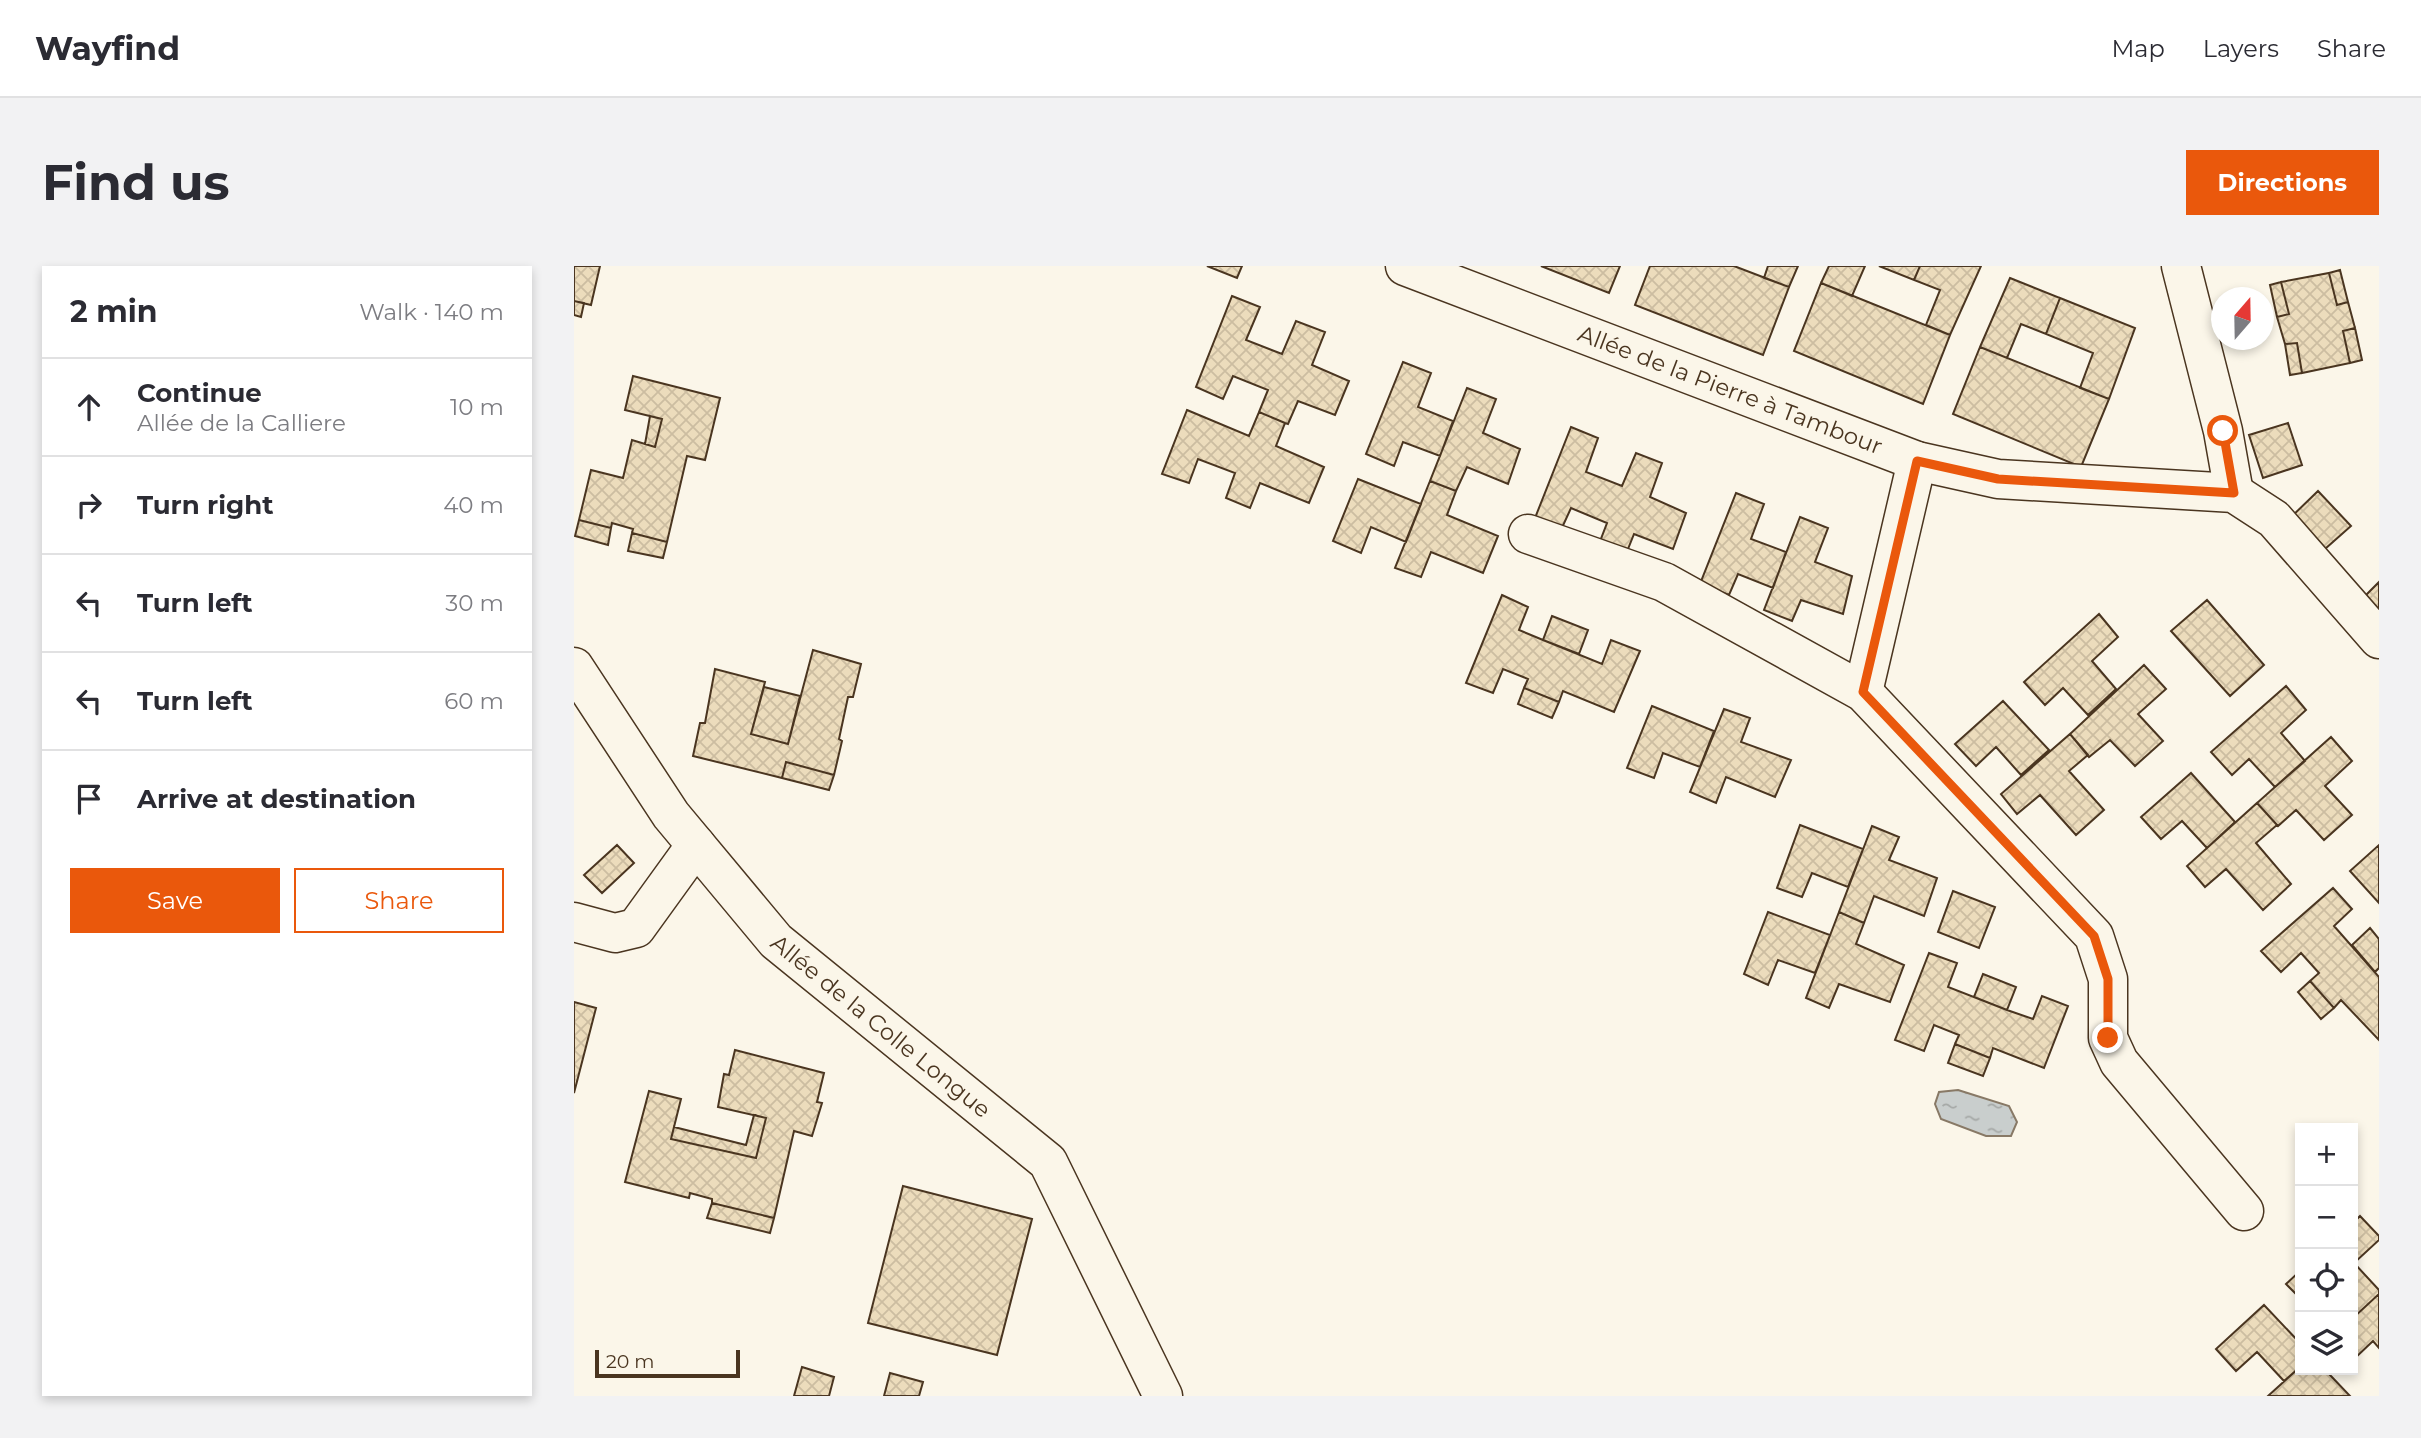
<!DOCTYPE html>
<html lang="en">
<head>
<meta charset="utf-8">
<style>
  :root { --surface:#fff; --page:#f2f2f3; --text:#2b2b33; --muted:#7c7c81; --line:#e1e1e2; --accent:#ea580c }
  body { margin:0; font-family:Montserrat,sans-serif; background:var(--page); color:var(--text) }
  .controls { position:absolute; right:21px; bottom:21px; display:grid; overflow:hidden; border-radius:0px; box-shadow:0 4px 10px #0003 }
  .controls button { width:63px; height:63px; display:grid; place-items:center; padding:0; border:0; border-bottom:2px solid var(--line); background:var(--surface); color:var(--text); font:35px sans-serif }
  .compass { position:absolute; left:1637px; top:21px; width:63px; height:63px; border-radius:50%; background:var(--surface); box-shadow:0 4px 10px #0003; rotate:20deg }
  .scale { position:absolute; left:21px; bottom:18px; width:145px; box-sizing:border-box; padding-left:7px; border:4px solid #4a3520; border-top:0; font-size:19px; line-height:24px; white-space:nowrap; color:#4a3520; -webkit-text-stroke:5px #fbf6e9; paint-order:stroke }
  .stop { position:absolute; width:21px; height:21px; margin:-16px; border:5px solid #ea580c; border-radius:50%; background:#fff }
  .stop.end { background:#ea580c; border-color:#fff; box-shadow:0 2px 7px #0008 }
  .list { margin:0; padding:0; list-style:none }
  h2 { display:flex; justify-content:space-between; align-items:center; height:91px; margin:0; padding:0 28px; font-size:30px }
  h2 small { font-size:23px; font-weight:400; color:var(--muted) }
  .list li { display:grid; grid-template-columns:46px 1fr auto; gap:21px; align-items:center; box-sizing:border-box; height:98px; padding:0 28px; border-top:2px solid var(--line) }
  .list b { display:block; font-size:26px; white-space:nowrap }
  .list p { margin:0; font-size:23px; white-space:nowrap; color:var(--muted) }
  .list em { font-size:23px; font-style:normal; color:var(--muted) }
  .actions { display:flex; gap:14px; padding:21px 28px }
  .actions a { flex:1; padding:16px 0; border:2px solid var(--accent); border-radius:0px; text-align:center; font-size:24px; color:var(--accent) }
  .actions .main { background:var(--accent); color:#fff }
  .icon { flex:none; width:38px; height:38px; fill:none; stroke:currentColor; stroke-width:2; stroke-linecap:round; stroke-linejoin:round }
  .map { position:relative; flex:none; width:1805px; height:1130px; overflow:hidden; border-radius:0px }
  header { display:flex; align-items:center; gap:42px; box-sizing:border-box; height:98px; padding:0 35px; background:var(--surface); border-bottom:2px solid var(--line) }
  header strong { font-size:33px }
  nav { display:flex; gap:38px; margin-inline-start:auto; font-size:24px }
  .intro { display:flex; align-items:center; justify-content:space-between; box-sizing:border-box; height:168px; padding:0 42px }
  h1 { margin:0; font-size:49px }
  .button { padding:18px 32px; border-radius:0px; background:var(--accent); color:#fff; font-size:24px; font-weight:700 }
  main { display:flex; gap:42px; padding:0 42px }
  aside { flex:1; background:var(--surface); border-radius:0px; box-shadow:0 4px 10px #0003 }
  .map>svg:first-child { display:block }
</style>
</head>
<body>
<header>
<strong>Wayfind</strong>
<nav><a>Map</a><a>Layers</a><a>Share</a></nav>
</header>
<div class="intro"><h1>Find us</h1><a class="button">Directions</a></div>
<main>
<aside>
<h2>2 min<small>Walk · 140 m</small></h2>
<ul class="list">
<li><svg class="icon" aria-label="ahead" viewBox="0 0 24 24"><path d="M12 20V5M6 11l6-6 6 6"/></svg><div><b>Continue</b><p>Allée de la Calliere</p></div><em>10 m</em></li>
<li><svg class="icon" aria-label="right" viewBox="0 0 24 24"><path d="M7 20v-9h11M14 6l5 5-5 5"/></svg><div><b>Turn right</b></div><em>40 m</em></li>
<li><svg class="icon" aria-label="left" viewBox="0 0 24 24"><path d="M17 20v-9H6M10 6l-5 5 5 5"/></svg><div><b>Turn left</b></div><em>30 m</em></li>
<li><svg class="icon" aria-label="left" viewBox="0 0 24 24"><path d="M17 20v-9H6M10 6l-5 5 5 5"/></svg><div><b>Turn left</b></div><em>60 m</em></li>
<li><svg class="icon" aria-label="arrive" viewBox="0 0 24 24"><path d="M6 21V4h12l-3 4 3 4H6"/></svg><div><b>Arrive at destination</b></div></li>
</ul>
<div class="actions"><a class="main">Save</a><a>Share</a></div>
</aside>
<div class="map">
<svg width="1805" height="1130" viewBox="0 0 1805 1130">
  <defs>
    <pattern id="water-ripples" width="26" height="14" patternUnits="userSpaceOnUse" patternTransform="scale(1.75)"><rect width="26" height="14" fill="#c9cecd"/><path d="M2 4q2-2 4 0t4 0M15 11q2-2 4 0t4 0" fill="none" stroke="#a5a8a6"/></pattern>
    <pattern id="building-cross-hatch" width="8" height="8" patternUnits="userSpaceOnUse" patternTransform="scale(1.75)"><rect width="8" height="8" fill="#ecdcbc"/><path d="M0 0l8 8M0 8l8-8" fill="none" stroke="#ccbda1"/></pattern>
  </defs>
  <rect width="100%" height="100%" fill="#fbf6e9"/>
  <path fill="url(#water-ripples)" stroke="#887966" stroke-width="2" d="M1384,824L1435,840L1443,856L1437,870H1412L1367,853L1361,838L1365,826Z"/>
  <path fill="url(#building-cross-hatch)" stroke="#4a3520" stroke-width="2" d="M0,0H26L17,39L0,35Z
    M633,0H668L663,12Z
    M967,0H1046L1035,27Z
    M1076,0H1160L1215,21L1189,89L1061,39Z
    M1194,0H1224L1215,21L1190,12Z
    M1255,0H1291L1278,30L1247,17Z
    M1305,0H1346L1340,14Z
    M1346,0H1407L1376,69L1352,59L1366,24L1340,14Z
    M1766,4L1774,36L1763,39L1755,7Z
    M1755,7L1763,39L1774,36L1781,62L1769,65L1776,97L1728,107L1723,77L1711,78L1703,51L1715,48L1707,16Z
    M1436,12L1486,32L1472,68L1447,58L1433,92L1406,81Z
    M1707,16L1715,48L1703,51L1696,19Z
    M1247,17L1376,69L1349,138L1220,85Z
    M658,30L686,41L672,74L708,88L722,55L751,66L738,99L775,115L761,149L724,135L714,158L711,157L685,146L694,124L659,110L649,133L622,121Z
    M1486,32L1561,62L1535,133L1506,122L1519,87L1472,68Z
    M0,35L10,37L7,51L0,49Z
    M1781,62L1788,94L1776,97L1769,65Z
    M1723,77L1728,107L1716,109L1711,78Z
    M1406,81L1535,133L1507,201L1379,148Z
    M829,96L857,107L844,141L879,155L866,190L829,176L820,200L792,188Z
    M59,110L146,132L131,194L113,190L93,276L58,267L59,263L38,257L37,262L5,254L17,204L49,212L58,174L81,181L88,153L51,144Z
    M893,122L922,133L909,167L946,183L934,218L893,201L882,225L856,215Z
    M613,144L675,170L685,146L711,157L702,180L750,201L735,237L686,217L676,242L652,232L661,207L624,193L615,217L588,208Z
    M76,150L88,153L81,181L71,178Z
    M1714,157L1728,199L1689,212L1675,169Z
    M997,161L1024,172L1012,206L1048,220L1062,187L1088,197L1076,231L1112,247L1099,283L1060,268L1052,288L1025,278L1033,257L997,242L987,264L961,252Z
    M784,213L847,238L832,276L797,261L787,287L759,275Z
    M856,215L882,225L873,249L924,270L909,307L857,286L847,311L821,302Z
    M1744,225L1777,260L1743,290L1712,256Z
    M1162,227L1190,238L1177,273L1212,286L1199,322L1164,308L1155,329L1126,318Z
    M1226,251L1254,262L1241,296L1278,310L1269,348L1227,334L1218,355L1190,344Z
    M5,254L37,262L34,279L1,270Z
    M58,267L93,276L89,292L54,285Z
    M1805,316V356L1785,336Z
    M928,329L954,341L945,364L969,374L1028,398L1037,374L1066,385L1040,446L989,425L985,436L950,422L954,413L929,403L919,427L892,417Z
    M1633,334L1690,399L1656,430L1597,365Z
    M1525,348L1544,371L1518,395L1542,423L1514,449L1489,422L1471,439L1450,416Z
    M978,350L1014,364L1005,388L969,374Z
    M239,384L287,398L279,431H274L265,473L268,475L260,509L212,496L208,512L119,490L126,457H131L141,403L191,416L177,468L214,478Z
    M1570,399L1592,423L1564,448L1589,475L1561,500L1536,474L1515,491L1496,468Z
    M1712,420L1732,444L1707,467L1731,495L1701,521L1675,493L1658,509L1637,486Z
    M190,421L226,430L214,478L177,468Z
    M950,422L985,436L978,452L944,438Z
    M1429,435L1475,484L1447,509L1422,481L1402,500L1381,478Z
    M1078,440L1140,465L1126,501L1089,487L1080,512L1053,502Z
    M1150,443L1176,452L1167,476L1217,494L1201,531L1152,511L1142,537L1116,526Z
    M1496,468L1514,489L1495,505L1530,544L1502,569L1466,529L1443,548L1427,528Z
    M1757,471L1778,495L1751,520L1778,549L1750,574L1722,544L1704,560L1683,537Z
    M212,496L260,509L255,524L208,512Z
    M1617,507L1661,556L1633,582L1608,555L1587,573L1567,551Z
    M1683,537L1703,559L1682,577L1717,618L1689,644L1652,603L1631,621L1613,600Z
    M1226,559L1289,583L1274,621L1238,607L1228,631L1203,622Z
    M1298,560L1325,571L1315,594L1363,612L1350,650L1300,630L1290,657L1265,646Z
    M43,579L60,597L28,627L10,609Z
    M1805,579V637L1776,605Z
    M1759,622L1778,643L1760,660L1805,711V774L1767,734L1760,742L1736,715L1745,707L1727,687L1707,706L1687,685Z
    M1379,625L1421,641L1405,682L1364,666Z
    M1194,646L1256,669L1241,707L1204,694L1194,719L1170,708Z
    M1265,646L1290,657L1282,678L1330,699L1316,736L1265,718L1255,742L1232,732Z
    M1796,662L1805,673V702L1801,706L1778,679Z
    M1355,687L1383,697L1374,721L1433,744L1459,753L1468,730L1494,740L1470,802L1419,782L1416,792L1381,778L1385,769L1360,759L1350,785L1321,774Z
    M1409,708L1442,721L1433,744L1400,731Z
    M1736,715L1760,742L1747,753L1724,726Z
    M0,736L22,742L0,827Z
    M1381,778L1416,792L1409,810L1374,797Z
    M161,784L250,807L243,836L248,837L238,870L220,865L200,952L138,937V933L116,927L115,932L51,916L75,825L107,833L97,873L182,892L192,852L144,841L150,808L155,809Z
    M180,849L192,852L182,892L97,873L100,861L172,879Z
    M329,920L458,953L423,1089L294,1057Z
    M138,937L200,952L196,967L133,952Z
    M1786,950L1805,970V974L1780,997L1805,1024V1028L1779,1052V957Z
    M1726,1005V1032L1712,1018Z
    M1805,1028V1082L1799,1075L1779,1094V1052Z
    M1690,1039L1726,1077V1101L1710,1115L1683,1086L1662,1105L1642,1083Z
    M228,1101L260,1111L255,1130H220Z
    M1726,1101V1104H1762L1756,1109L1776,1130H1694Z
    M316,1107L349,1116L345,1130H310Z"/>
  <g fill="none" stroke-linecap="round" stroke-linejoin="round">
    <defs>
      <g id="minor">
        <path id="s1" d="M831,0L1343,195L1424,213L1660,227L1700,253L1805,373"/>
        <path d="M1607,0L1649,165L1660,227"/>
        <path d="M954,268L1090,316L1289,426L1520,670L1534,713V772L1545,796L1670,945"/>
        <path id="s2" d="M0,401L97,549L202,675L474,896L589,1130"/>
        <path d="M1289,426L1343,195"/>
        <path d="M0,656L41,667L62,662L122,579"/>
      </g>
    </defs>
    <use href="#minor" stroke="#4a3520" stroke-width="41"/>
    <use href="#minor" stroke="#fbf6e9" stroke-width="38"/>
  </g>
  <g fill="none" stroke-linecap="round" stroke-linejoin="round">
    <path stroke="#ea580c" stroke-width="9" d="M1534,772V713L1520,670L1289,426L1343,195L1424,213L1660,227L1649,165"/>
  </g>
  <g text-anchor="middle" stroke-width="5" stroke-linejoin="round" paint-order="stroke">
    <g font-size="23" fill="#4a3520" stroke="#fbf6e9">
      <text dy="8" stroke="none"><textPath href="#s1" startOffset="348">Allée de la Pierre à Tambour</textPath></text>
      <text dy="8" stroke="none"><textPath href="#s2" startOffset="476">Allée de la Colle Longue</textPath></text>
    </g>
  </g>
</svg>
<div class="controls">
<button>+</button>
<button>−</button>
<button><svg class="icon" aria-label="locate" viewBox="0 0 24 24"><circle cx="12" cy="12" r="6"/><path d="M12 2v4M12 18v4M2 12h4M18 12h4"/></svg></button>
<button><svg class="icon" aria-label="layers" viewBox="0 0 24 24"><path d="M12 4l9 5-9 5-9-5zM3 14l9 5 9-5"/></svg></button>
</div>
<svg class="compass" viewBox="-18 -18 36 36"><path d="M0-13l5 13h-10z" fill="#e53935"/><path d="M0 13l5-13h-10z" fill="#7c7c81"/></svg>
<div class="scale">20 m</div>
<div class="stop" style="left:1649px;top:165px"></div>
<div class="stop end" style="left:1534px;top:772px"></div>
</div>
</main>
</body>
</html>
